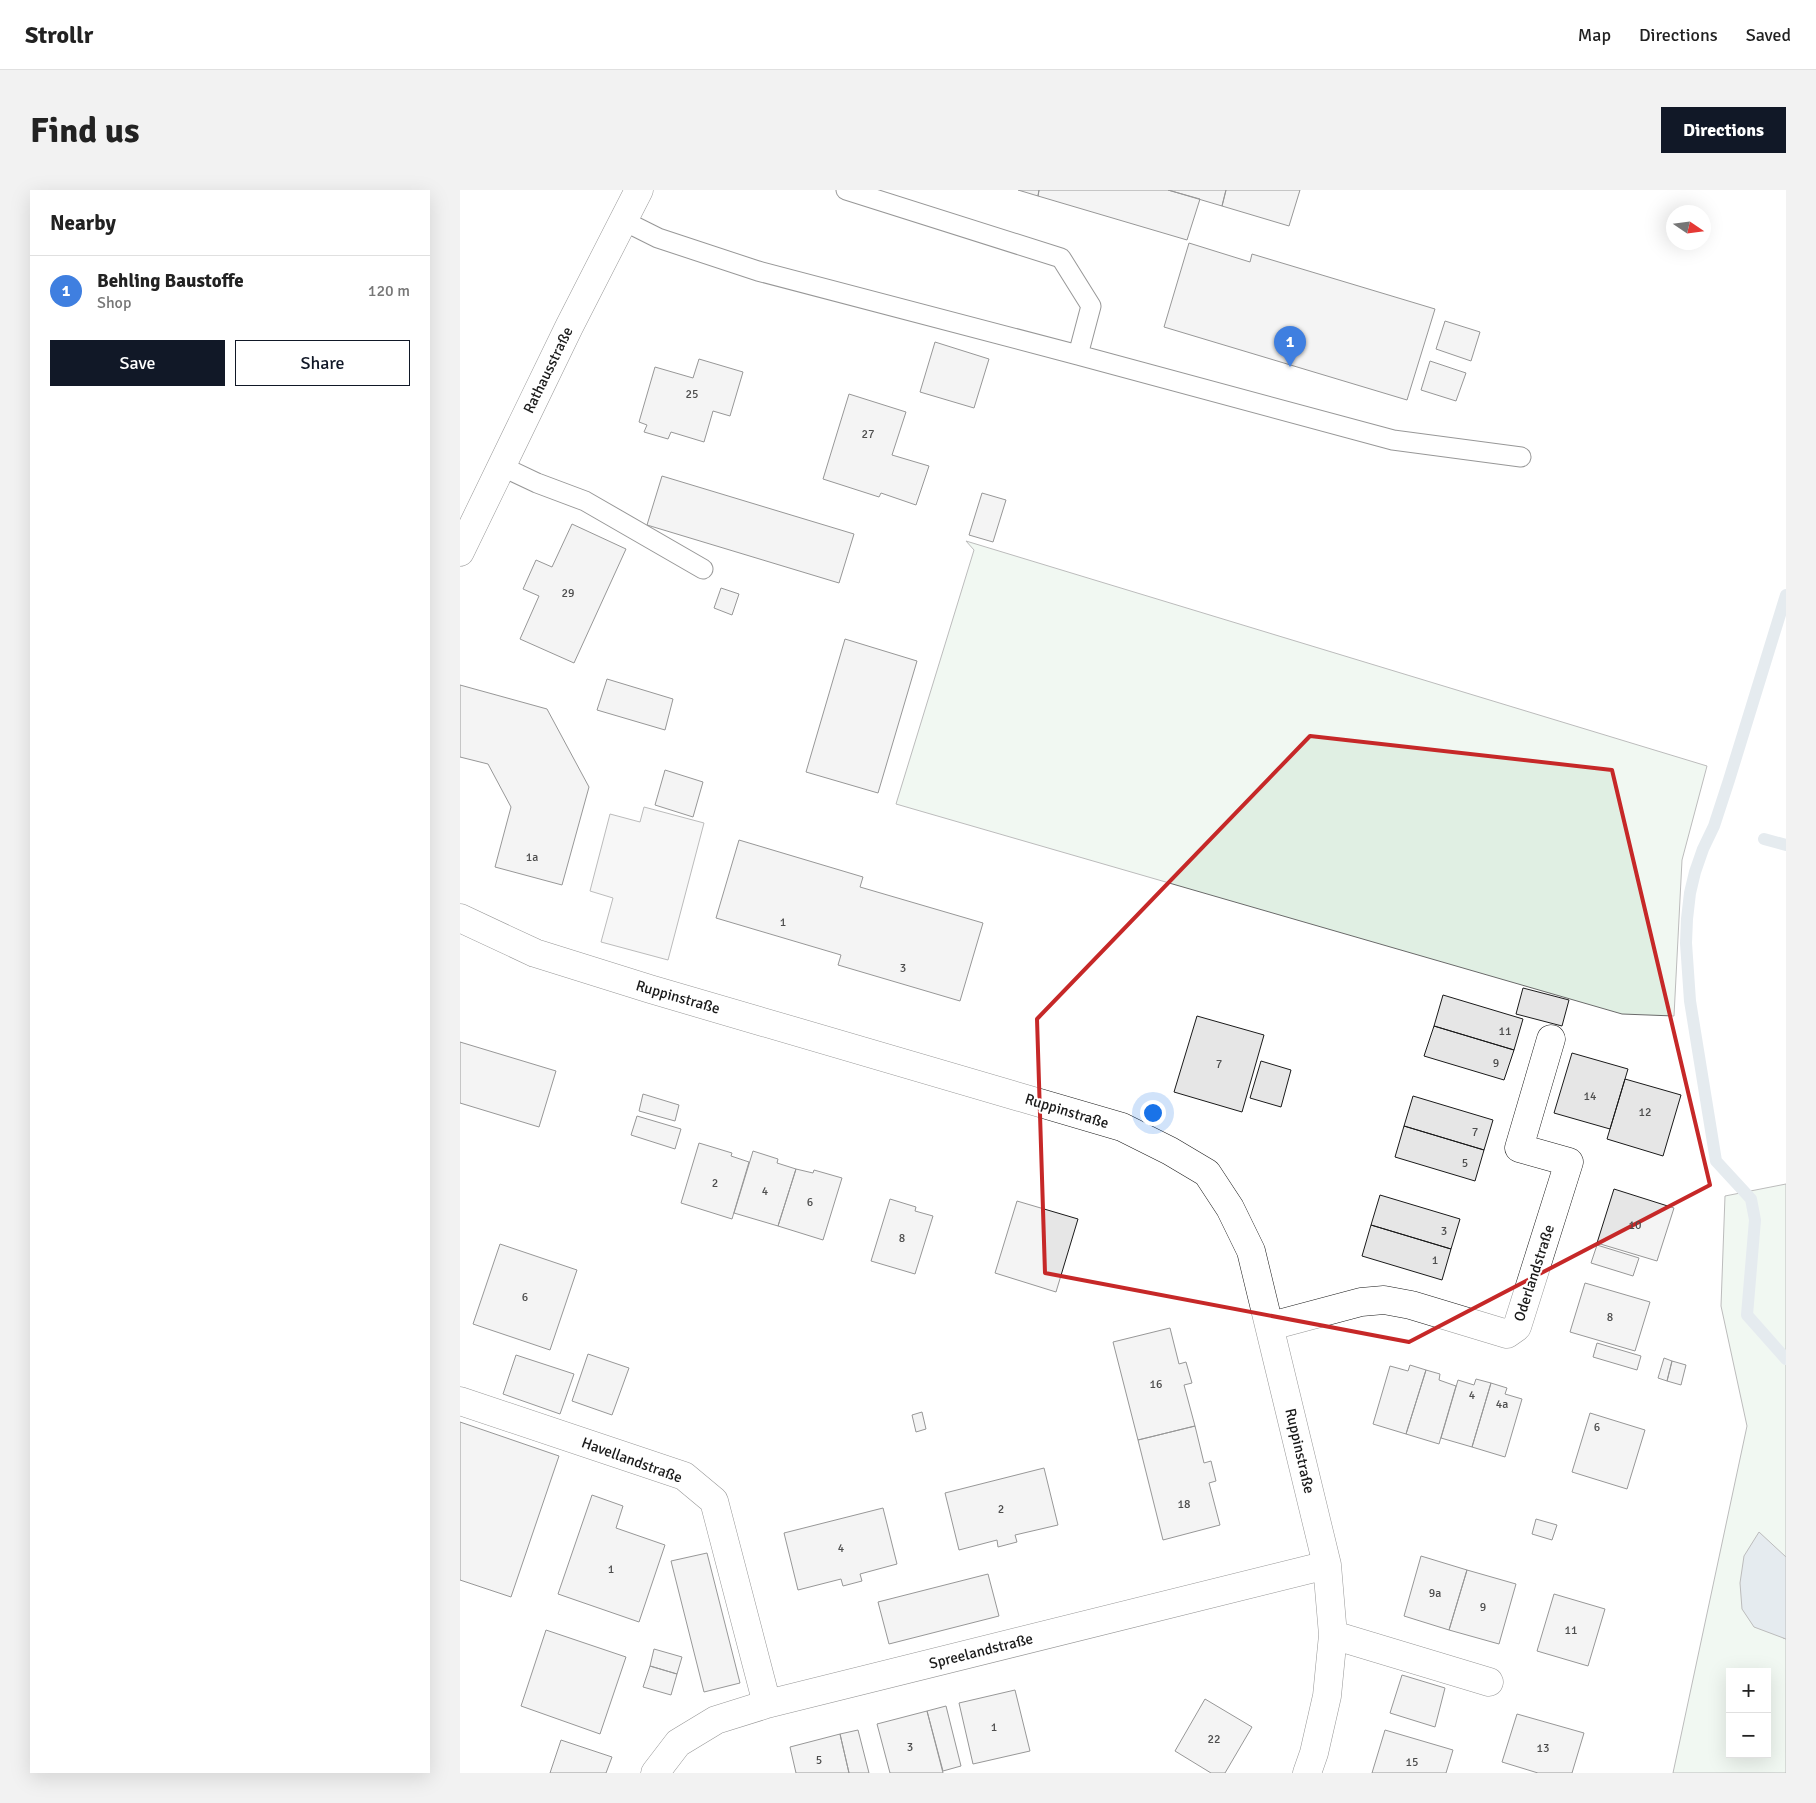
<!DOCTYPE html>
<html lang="en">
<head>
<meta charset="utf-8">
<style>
  :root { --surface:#fff; --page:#f2f2f2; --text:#222; --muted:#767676; --line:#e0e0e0; --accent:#111827 }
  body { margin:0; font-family:Signika,sans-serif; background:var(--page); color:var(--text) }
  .controls { position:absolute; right:15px; bottom:15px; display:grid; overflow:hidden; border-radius:0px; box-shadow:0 5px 20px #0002 }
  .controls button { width:45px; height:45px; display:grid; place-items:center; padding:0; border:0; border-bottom:1px solid var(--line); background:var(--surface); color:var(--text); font:25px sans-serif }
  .compass { position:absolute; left:1206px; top:15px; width:45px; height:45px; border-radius:50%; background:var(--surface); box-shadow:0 5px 20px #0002; rotate:103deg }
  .you { position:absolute; left:692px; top:922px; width:18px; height:18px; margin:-12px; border:4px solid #fff; border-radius:50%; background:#1a73e8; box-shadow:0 0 0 8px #1a73e833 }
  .badge { display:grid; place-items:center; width:32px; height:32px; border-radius:50%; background:var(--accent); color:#fff; font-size:16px; font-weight:700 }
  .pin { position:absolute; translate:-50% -41px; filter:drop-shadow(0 1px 2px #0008) }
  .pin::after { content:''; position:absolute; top:26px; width:18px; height:15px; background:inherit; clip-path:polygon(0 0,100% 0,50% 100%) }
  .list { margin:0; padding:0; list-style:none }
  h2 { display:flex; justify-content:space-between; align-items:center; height:65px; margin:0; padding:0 20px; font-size:21px }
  h2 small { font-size:16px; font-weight:400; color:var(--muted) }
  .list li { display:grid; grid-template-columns:32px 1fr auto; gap:15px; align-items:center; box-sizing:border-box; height:70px; padding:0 20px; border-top:1px solid var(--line) }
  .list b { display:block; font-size:19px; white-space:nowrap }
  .list p { margin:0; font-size:16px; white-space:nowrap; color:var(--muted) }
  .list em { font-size:16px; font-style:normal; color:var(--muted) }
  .actions { display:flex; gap:10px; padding:15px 20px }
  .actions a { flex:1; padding:11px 0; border:1px solid var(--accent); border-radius:0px; text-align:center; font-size:18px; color:var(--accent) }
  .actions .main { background:var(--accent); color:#fff }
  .map { position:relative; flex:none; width:1326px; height:1583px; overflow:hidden; border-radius:0px }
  header { display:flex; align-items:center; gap:30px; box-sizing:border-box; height:70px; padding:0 25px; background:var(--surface); border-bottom:1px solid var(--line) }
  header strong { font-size:24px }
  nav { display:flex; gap:28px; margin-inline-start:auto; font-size:18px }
  .intro { display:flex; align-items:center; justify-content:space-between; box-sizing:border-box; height:120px; padding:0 30px }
  h1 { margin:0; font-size:35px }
  .button { padding:12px 22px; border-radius:0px; background:var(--accent); color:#fff; font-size:18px; font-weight:700 }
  main { display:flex; gap:30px; padding:0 30px }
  aside { flex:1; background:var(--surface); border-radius:0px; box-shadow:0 5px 20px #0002 }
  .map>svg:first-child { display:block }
</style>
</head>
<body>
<header>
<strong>Strollr</strong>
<nav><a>Map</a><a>Directions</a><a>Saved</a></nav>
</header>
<div class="intro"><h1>Find us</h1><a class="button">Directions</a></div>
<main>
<aside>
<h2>Nearby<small></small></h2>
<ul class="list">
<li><span class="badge" style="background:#3f7fe0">1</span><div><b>Behling Baustoffe</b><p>Shop</p></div><em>120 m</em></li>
</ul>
<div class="actions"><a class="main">Save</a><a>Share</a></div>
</aside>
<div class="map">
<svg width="1326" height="1583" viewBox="0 0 1326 1583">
  <rect width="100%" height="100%" fill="#fff"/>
  <path fill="#e0efe3" stroke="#6a6a6a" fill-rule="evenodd" d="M506,351L1247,576L1222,670L1214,826L1162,824L436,614L514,360Z
    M1326,994V1367L1322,1365L1323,1448L1326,1449V1583H1213L1287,1236L1261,1116L1265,1006ZM1270,1482H1307V1564H1270Z"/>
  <path fill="#ededed" stroke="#6a6a6a" d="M184,617L244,633L208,770L141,752L153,708L130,701L150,624L180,632Z"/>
  <path fill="#c6d2dc" stroke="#6a6a6a" d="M1299,1342L1326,1367V1449L1294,1437L1282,1419L1280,1393L1284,1366Z"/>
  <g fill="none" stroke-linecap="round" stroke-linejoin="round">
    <path stroke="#c6d2dc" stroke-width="12" d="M1326,405L1269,590L1254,636L1243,659L1235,682L1230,703L1227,729L1226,753L1230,811L1256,971L1291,1009L1295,1030L1287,1125L1326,1169
      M1304,649L1326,655"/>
  </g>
  <path fill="#e6e6e6" stroke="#1a1a1a" d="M558,0H579L578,6Z
    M579,0H708L740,9L727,50L578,6Z
    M708,0H766L762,16Z
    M766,0H840L829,36L762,16Z
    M729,53L790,72L792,64L975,119L947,210L704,137Z
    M985,131L1020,142L1011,171L976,159Z
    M475,152L529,169L514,218L460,202Z
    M239,169L283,182L270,226L253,221L244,252L211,242L208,249L184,242L187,235L179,232L195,177L233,188Z
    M970,171L1006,183L996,211L961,200Z
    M389,204L446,222L432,265L469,276L456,315L421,303L419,307L363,289Z
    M202,286L394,344L379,393L187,335Z
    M522,303L546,310L533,352L509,345Z
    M112,334L166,359L114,473L60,449L79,406L63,399L76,370L92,377Z
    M261,398L279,404L272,425L254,418Z
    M385,449L457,471L418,603L346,582Z
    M147,489L213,509L205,540L137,520Z
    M0,495L87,519L129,597L102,695L35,677L51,617L28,574L0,567Z
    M205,580L243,592L233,627L195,615Z
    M279,650L403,687L400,697L523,733L500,811L378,775L381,765L256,728Z
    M1063,798L1109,810L1102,836L1056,824Z
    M983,805L1063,829L1054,860L974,836Z
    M737,826L804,845L782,922L714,902Z
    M974,836L1054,860L1044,890L964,866Z
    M0,852L96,881L79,937L0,913Z
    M1112,863L1168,879L1150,939L1094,923Z
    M801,871L831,880L821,917L790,908Z
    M1165,889L1221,905L1203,966L1147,949Z
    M183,904L219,915L215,931L179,921Z
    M953,906L1033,930L1024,960L944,936Z
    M177,926L221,939L215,959L171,945Z
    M944,936L1024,960L1015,991L935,967Z
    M239,953L272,963L271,966L289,972L272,1029L221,1013Z
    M293,961L318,969L317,973L336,979L318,1036L274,1023Z
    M336,979L353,983L354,980L382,988L363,1050L318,1036Z
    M1154,999L1214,1018L1197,1071L1137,1053Z
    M920,1005L1000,1029L991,1059L911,1035Z
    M430,1009L456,1017L455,1021L473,1026L455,1084L411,1071Z
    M557,1011L618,1029L596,1102L535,1083Z
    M911,1035L991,1059L982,1090L902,1066Z
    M40,1054L117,1080L90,1160L13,1134Z
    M1137,1055L1179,1068L1173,1086L1131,1073Z
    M1125,1093L1190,1112L1175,1161L1110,1142Z
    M710,1138L719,1174L726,1172L732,1193L724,1195L735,1236L678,1250L653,1152Z
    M1137,1153L1181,1166L1177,1180L1133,1167Z
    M128,1164L169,1178L152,1225L112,1211Z
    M56,1165L114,1184L100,1224L43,1204Z
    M1204,1168L1212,1171L1207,1191L1198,1188Z
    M1212,1171L1226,1175L1221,1195L1207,1191Z
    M950,1175L966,1180L946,1244L913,1234L930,1176L948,1181Z
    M966,1180L980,1184L979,1190L996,1196L979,1254L946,1244Z
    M1016,1189L1031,1193L1012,1257L981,1248L998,1190L1014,1195Z
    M1031,1193L1047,1198L1045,1204L1062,1209L1045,1267L1012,1257Z
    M462,1222L466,1239L456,1242L452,1225Z
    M1130,1223L1185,1240L1167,1299L1112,1282Z
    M0,1232L99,1266L51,1407L0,1390Z
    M735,1236L744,1273L751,1271L756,1291L749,1293L760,1335L703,1350L678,1250Z
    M584,1278L598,1335L555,1345L557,1352L538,1357L537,1350L499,1360L485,1303Z
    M132,1305L163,1316L156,1338L205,1355L179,1432L98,1404Z
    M423,1318L437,1374L400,1384L402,1391L383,1396L381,1389L338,1400L324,1343Z
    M1076,1329L1097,1335L1092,1350L1072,1344Z
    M247,1363L280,1493L244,1502L211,1371Z
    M961,1366L1007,1380L989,1440L944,1426Z
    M1007,1380L1056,1394L1039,1454L989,1440Z
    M528,1384L539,1426L429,1454L418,1412Z
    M1094,1404L1145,1419L1128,1476L1077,1461Z
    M86,1440L166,1467L140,1544L61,1516Z
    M194,1459L222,1467L217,1484L190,1476Z
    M190,1476L217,1484L211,1505L183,1497Z
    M942,1485L985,1498L975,1537L930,1523Z
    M555,1500L570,1561L513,1574L499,1513Z
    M745,1509L792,1537L765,1583H751L715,1561Z
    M486,1516L501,1576L483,1581L467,1521Z
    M467,1521L483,1583H430L417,1534Z
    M1057,1524L1124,1543L1112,1583H1078L1042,1572Z
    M398,1540L409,1583H389L380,1544Z
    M925,1540L993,1560L986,1583H912Z
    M380,1544L389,1583H336L330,1557Z
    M101,1550L152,1567L146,1583H90Z"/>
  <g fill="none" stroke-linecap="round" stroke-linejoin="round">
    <defs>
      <path id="lane" d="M386,0L601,68L631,116L618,165
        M164,31L198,48L298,81L618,165L933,250L1061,267
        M41,276L77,293L125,311L243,379"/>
      <path id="street" d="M0,728L75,763L190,799L662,937L710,961L747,983L770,1018L791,1061L867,1375L873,1445L867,1506L854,1563L847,1583
        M811,1136L901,1112L924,1110L951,1115L1047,1144L1057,1137L1109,972L1059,958L1091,849
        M0,1211L224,1286L254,1311L307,1514
        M873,1445L1029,1492
        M195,1583L218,1553L256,1530L307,1514L867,1375"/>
      <path id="secondary" d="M0,362L109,137L179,0"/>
    </defs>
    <use href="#lane" stroke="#1a1a1a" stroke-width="21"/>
    <use href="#street" stroke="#1a1a1a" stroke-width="29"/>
    <use href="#secondary" stroke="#1a1a1a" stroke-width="29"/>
    <use href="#lane" stroke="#fff" stroke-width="19"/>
    <use href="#street" stroke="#fff" stroke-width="28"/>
    <use href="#secondary" stroke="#fff" stroke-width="28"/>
  </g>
  <path d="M0 0H1326V1583H0ZM850,546L1152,580L1250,995L949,1152L585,1083L577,829Z" fill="#fff" fill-opacity=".55" fill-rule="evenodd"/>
  <path fill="none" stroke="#c62828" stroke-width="4" stroke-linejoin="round" d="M850,546L1152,580L1250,995L949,1152L585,1083L577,829Z"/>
  <g text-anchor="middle" stroke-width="4" stroke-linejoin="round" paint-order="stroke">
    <g font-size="12" fill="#4d4d4d">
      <text x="232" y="208">25</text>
      <text x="408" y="248">27</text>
      <text x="108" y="407">29</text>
      <text x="72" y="671">1a</text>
      <text x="323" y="736">1</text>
      <text x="443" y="782">3</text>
      <text x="1045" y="845">11</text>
      <text x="1036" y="877">9</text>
      <text x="759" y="878">7</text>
      <text x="1130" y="910">14</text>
      <text x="1185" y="926">12</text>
      <text x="1015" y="946">7</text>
      <text x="1005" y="977">5</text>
      <text x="255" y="997">2</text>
      <text x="305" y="1005">4</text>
      <text x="350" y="1016">6</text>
      <text x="1175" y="1039">10</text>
      <text x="984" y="1045">3</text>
      <text x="442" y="1052">8</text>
      <text x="975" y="1074">1</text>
      <text x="65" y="1111">6</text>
      <text x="1150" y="1131">8</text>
      <text x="696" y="1198">16</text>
      <text x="1012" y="1209">4</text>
      <text x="1042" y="1218">4a</text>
      <text x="1137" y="1241">6</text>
      <text x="724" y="1318">18</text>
      <text x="541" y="1323">2</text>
      <text x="381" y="1362">4</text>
      <text x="151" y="1383">1</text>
      <text x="975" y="1407">9a</text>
      <text x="1023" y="1421">9</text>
      <text x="1111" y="1444">11</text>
      <text x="534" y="1541">1</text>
      <text x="754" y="1553">22</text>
      <text x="450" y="1561">3</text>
      <text x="1083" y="1562">13</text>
      <text x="359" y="1574">5</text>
      <text x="952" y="1576">15</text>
    </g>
    <g font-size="15" fill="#1a1a1a" stroke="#fff">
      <text transform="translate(88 180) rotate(-64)" y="5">Rathausstraße</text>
      <text transform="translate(218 807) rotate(16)" y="5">Ruppinstraße</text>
      <text transform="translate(607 921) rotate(17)" y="5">Ruppinstraße</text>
      <text transform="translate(1074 1083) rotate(-72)" y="5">Oderlandstraße</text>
      <text transform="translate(840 1261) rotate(77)" y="5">Ruppinstraße</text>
      <text transform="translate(172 1270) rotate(20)" y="5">Havellandstraße</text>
      <text transform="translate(521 1461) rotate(-14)" y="5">Spreelandstraße</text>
    </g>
  </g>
</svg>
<div class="controls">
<button>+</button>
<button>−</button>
</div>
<svg class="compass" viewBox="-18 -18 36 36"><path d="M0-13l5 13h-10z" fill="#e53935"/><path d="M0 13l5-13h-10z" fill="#767676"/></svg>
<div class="you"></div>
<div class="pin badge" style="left:830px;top:177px;background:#3f7fe0">1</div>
</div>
</main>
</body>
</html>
